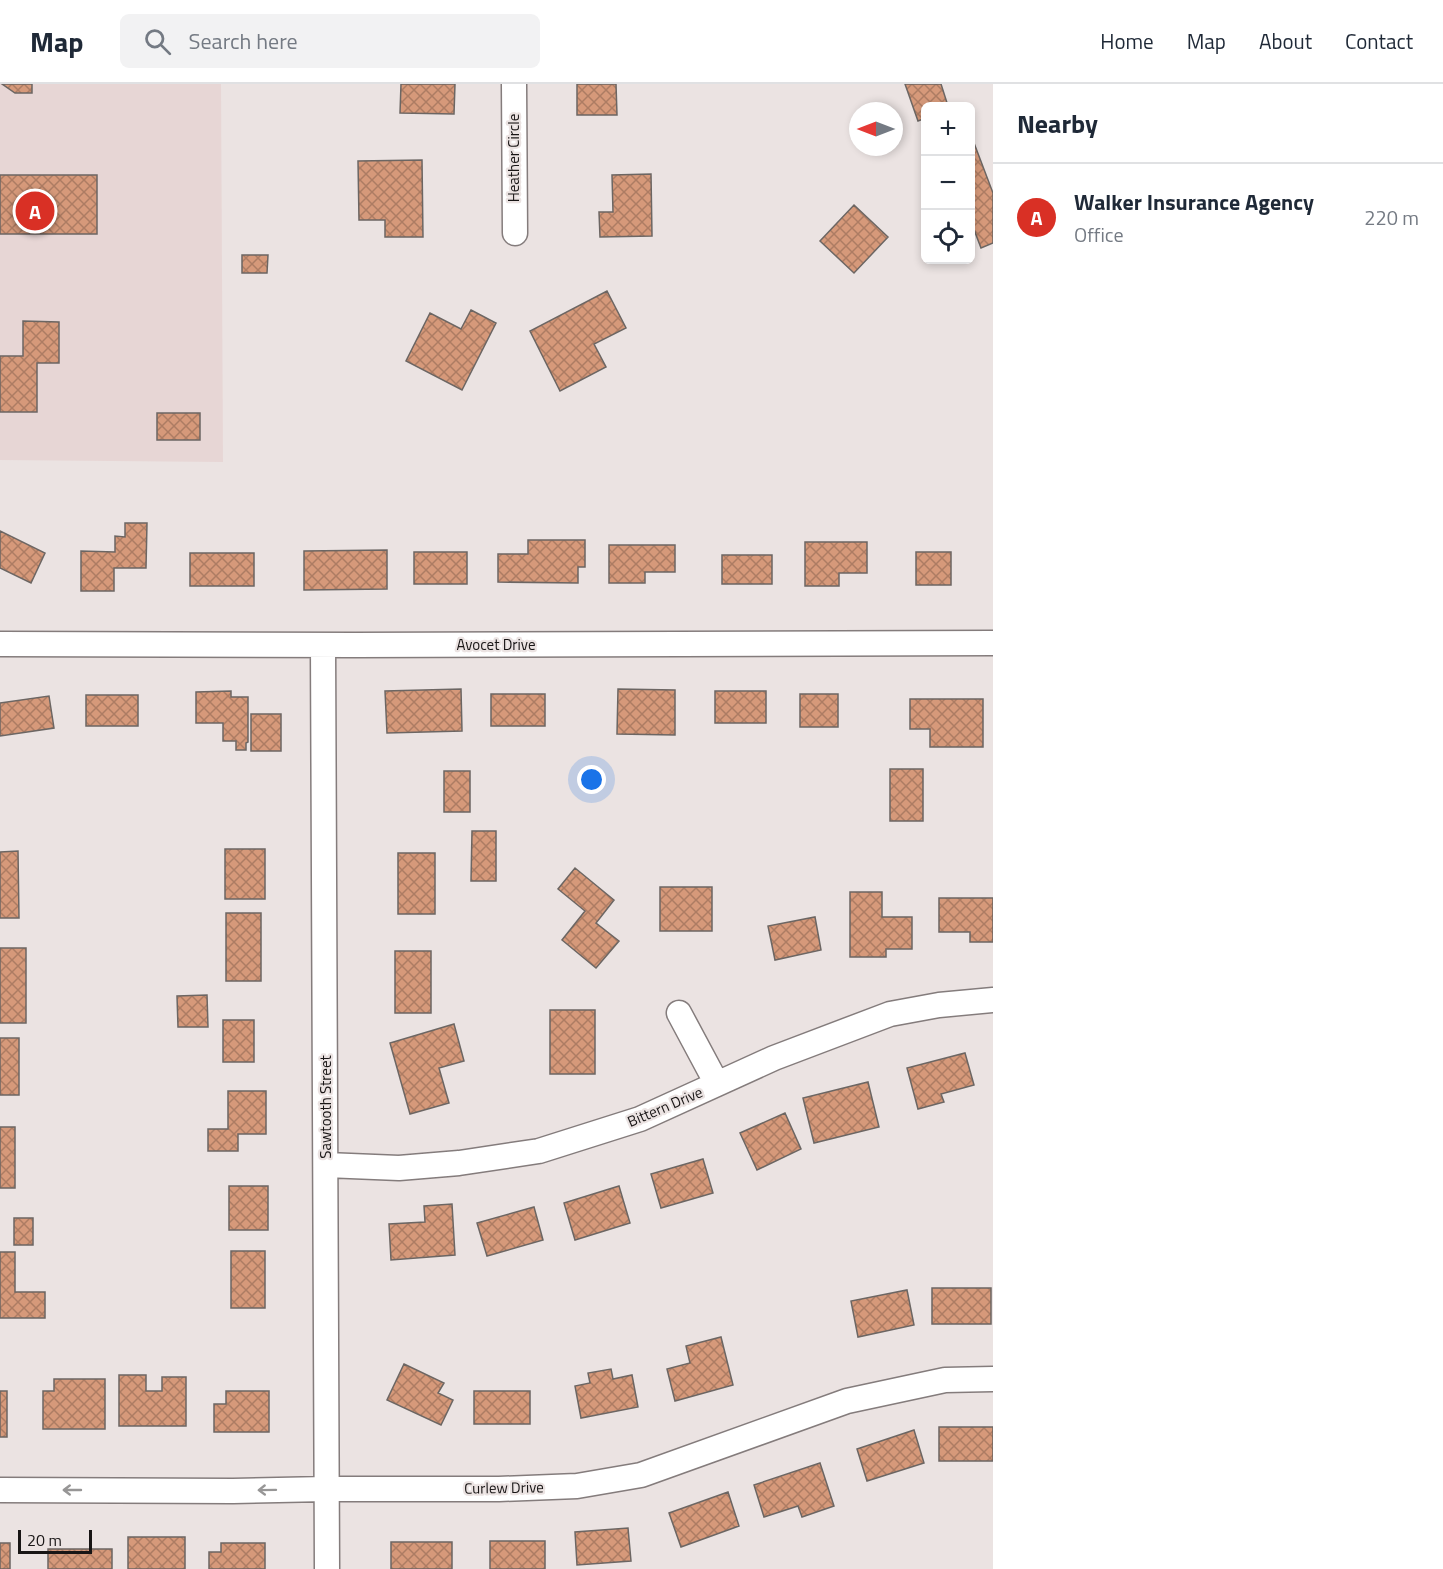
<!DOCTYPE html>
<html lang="en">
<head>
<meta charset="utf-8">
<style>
  :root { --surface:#fff; --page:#f2f2f3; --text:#1f2937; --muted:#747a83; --line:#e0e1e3; --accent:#d93025 }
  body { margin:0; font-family:"Titillium Web",sans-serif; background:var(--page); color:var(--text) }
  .controls { position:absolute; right:18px; top:18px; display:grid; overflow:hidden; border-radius:9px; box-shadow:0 3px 9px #0003 }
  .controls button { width:54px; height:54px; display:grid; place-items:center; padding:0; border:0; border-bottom:2px solid var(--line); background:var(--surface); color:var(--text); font:30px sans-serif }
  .compass { position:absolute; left:849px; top:18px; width:54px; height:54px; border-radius:50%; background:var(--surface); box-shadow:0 3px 9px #0003; rotate:270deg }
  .scale { position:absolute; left:18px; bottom:15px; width:74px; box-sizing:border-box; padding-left:6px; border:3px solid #181515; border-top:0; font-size:16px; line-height:21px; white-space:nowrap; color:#181515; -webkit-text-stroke:4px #ebe3e2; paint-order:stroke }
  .you { position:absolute; left:592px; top:696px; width:21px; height:21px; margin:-15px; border:4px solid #fff; border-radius:50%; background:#1a73e8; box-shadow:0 0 0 9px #1a73e833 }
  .badge { display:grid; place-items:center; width:39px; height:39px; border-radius:50%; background:var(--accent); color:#fff; font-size:20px; font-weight:700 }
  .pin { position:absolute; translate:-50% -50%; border:3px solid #fff; box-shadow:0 2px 6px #0006 }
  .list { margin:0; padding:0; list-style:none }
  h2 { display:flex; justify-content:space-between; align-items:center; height:78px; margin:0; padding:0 24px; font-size:26px }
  h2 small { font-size:20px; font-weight:400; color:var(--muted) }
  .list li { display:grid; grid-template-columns:39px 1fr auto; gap:18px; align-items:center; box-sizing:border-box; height:108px; padding:0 24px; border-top:2px solid var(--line) }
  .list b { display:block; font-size:22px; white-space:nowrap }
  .list p { margin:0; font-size:20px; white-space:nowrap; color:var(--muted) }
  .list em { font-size:20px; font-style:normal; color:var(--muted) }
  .icon { flex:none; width:33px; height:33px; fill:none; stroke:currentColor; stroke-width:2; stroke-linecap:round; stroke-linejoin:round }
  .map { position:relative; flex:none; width:993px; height:1485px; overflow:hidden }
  header { display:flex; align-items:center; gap:36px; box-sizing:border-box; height:84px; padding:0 30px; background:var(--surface); border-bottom:2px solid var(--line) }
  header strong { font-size:28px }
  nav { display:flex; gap:33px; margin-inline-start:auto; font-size:21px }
  .search { width:420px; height:54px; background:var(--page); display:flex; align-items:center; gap:15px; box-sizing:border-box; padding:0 21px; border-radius:9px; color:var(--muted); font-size:22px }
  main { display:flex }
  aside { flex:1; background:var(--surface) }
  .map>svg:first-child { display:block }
</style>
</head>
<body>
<header>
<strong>Map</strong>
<div class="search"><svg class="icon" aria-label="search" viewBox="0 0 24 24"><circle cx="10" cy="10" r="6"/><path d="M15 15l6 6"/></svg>Search here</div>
<nav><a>Home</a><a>Map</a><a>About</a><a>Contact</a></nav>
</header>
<main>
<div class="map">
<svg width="993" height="1485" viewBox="0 0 993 1485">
  <defs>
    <pattern id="building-cross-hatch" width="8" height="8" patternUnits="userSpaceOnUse" patternTransform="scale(1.5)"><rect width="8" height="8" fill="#d6997a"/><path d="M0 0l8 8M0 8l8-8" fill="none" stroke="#ad7c63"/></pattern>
  </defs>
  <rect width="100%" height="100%" fill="#ebe3e2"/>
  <path fill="#e7d6d5" d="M0,0H221L223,378L0,376Z"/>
  <path fill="url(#building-cross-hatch)" stroke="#6c6663" stroke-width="1.5" d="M2,0H32V9H15Z
    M401,0H455L454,30L400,29Z
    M577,0H616L617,31H577Z
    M905,0H941L948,22H926V34L918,37Z
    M974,59L993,109V159L981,164L970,135V60Z
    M422,76L423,153H385V136H359L358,77Z
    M651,90L652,152L600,153L599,128H613L612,91Z
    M0,91H97V150H0Z
    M854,121L888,153L854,189L820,157Z
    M242,171H268L267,189H242Z
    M607,207L626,244L594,260L606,283L560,307L530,247Z
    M471,226L496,239L462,306L406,277L430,229L461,245Z
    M23,237L59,238V279H37V328H0V272H23Z
    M157,329H200V356H157Z
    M125,439H147L146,484H114V507H81V467L115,468V452L125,453Z
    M0,447L45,469L31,499L0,484Z
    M528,456H585V483H578V499L498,498V470H528Z
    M805,458H867V489H839V502H805Z
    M609,461H675V488H645V499H609Z
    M387,466V505L304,506V467Z
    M414,468H467V500H414Z
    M916,468H951V501H916Z
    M190,469H254V502H190Z
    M722,471H772V500H722Z
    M461,605L462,647L387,649L385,607Z
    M618,605L675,606V651L617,650Z
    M231,607V613H248V658L246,659V666H236V657H223V639H196V608Z
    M715,607H766V639H715Z
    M491,610H545V642H491Z
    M800,610H838V643H800Z
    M86,611H138V642H86Z
    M49,612L54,644L0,652V619Z
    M910,615H983V663H930V645H910Z
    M251,630H281V667H251Z
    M890,685H923V737H890Z
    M444,687H470V728H444Z
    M472,747H496V797H471Z
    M225,765H265V815H225Z
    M18,767L19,834H0V768Z
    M398,769H435V830H398Z
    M575,784L614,816L596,839L619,857L596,884L562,856L585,827L558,805Z
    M660,803H712V847H660Z
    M850,808H882V833H912V865H886V873H850Z
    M939,814H993V858H970V848H939Z
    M226,829H261V897H226Z
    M815,833L821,866L775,876L768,842Z
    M0,864H26V939H0Z
    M395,867H431V929H395Z
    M207,911L208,943H178L177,912Z
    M550,926H595V990H550Z
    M223,936H254V978H223Z
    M454,940L464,977L439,984L449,1019L410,1030L390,959Z
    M0,954H19V1011H0Z
    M965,969L974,1001L941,1010L944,1018L918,1025L907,984Z
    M868,998L879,1043L814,1059L803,1014Z
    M228,1007H266V1050H238V1067H208V1045H228Z
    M785,1029L801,1065L757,1086L740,1049Z
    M0,1043H15V1104H0Z
    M703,1075L713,1109L661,1124L651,1090Z
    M229,1102H268V1146H229Z
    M619,1102L630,1139L575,1156L564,1119Z
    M452,1120L455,1171L391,1176L389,1140L425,1138L424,1122Z
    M534,1123L543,1156L487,1172L477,1139Z
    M14,1134H33V1161H14Z
    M231,1167H265V1224H231Z
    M0,1168H15V1208H45V1234H0Z
    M932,1204H991V1240H932Z
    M907,1206L914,1241L858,1253L851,1217Z
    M721,1253L733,1301L675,1317L667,1285L690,1279L686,1262Z
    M404,1280L444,1299L438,1309L453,1316L441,1341L387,1316Z
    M611,1285L613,1295L632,1291L638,1323L581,1334L575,1302L590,1299L588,1289Z
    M119,1291H146V1307H162V1293H186V1342H119Z
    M54,1295H105V1345H43V1307H54Z
    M0,1307H7V1353H0Z
    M226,1307H269V1348H214V1320H226Z
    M474,1307H530V1340H474Z
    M939,1343H993V1377H939Z
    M914,1346L924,1379L867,1397L857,1365Z
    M820,1379L834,1422L802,1433L798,1422L764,1433L754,1401Z
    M728,1408L739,1442L681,1463L669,1429Z
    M628,1444L631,1477L577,1481L575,1448Z
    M128,1453H185V1485H128Z
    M490,1457H545V1485H490Z
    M391,1458H452V1485H391Z
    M0,1459H10V1485H0Z
    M221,1459H265V1485H209V1468H221Z
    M48,1465H112V1485H48Z"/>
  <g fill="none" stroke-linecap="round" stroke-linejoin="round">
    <defs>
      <path id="street" d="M514,0L515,149
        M0,560L355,561L993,559
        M323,561L327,1485
        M679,929L717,1000
        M326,1081L399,1084L459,1079L539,1067L640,1035L774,974L890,930L939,921L993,916
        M0,1406L233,1407L326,1405H499L577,1402L641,1391L847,1317L945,1296L993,1295"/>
    </defs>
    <use href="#street" stroke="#847c7c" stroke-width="27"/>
    <use href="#street" stroke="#fff" stroke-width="24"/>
  </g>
  <defs><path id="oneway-shaft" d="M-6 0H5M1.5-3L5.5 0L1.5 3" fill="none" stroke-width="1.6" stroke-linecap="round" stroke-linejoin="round" transform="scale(1.5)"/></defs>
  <g stroke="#979696">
    <use href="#oneway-shaft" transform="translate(72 1406) rotate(-180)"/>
    <use href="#oneway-shaft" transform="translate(267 1406) rotate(179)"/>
  </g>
  <g text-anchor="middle" stroke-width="4.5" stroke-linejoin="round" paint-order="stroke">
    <g font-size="15" fill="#181515" stroke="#ebe3e2">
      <text transform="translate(514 74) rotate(-90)" y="5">Heather Circle</text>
      <text x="496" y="566">Avocet Drive</text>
      <text transform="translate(326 1023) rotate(-90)" y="5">Sawtooth Street</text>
      <text transform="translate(665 1023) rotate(-23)" y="5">Bittern Drive</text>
      <text transform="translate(504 1404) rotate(-1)" y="5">Curlew Drive</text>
    </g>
  </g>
</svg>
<div class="controls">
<button>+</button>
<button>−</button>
<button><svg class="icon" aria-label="locate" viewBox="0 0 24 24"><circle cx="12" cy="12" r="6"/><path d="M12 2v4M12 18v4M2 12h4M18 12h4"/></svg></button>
</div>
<svg class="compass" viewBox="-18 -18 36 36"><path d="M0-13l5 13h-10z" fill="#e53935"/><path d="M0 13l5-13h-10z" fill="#747a83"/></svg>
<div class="scale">20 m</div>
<div class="you"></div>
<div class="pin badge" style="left:35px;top:127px">A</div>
</div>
<aside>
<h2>Nearby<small></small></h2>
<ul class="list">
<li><span class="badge">A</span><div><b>Walker Insurance Agency</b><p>Office</p></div><em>220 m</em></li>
</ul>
</aside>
</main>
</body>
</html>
